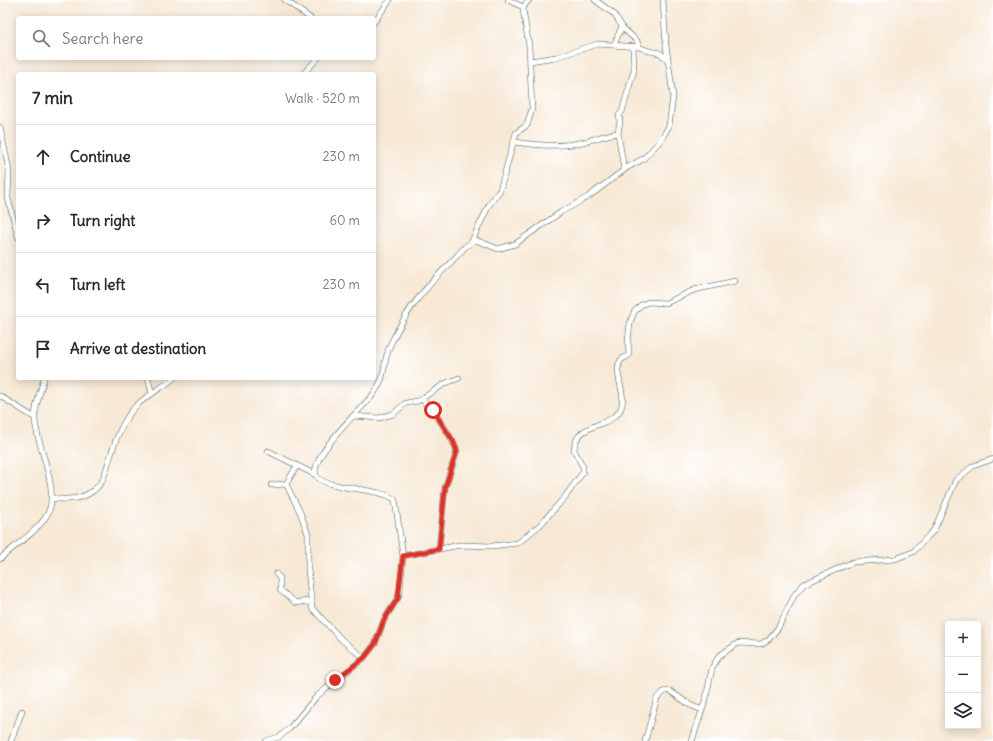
<!DOCTYPE html>
<html lang="en">
<head>
<meta charset="utf-8">
<style>
  :root { --surface:#fff; --page:#f7f7f7; --text:#2b2b33; --muted:#7c7c81; --line:#e1e1e2 }
  body { margin:0; font-family:Delius,sans-serif; background:var(--page); color:var(--text) }
  .controls { position:absolute; right:12px; bottom:12px; display:grid; overflow:hidden; border-radius:4px; box-shadow:0 2px 10px #0003 }
  .controls button { width:36px; height:36px; display:grid; place-items:center; padding:0; border:0; border-bottom:1px solid var(--line); background:var(--surface); color:var(--text); font:20px sans-serif }
  .stop { position:absolute; width:12px; height:12px; margin:-9px; border:3px solid #d93025; border-radius:50%; background:#fff }
  .stop.end { background:#d93025; border-color:#fff; box-shadow:0 1px 4px #0008 }
  .list { margin:0; padding:0; list-style:none }
  h2 { display:flex; justify-content:space-between; align-items:center; height:52px; margin:0; padding:0 16px; font-size:17px }
  h2 small { font-size:13px; font-weight:400; color:var(--muted) }
  .list li { display:grid; grid-template-columns:26px 1fr auto; gap:12px; align-items:center; box-sizing:border-box; height:64px; padding:0 16px; border-top:1px solid var(--line) }
  .list b { display:block; font-size:15px; white-space:nowrap }
  .list em { font-size:13px; font-style:normal; color:var(--muted) }
  .icon { flex:none; width:22px; height:22px; fill:none; stroke:currentColor; stroke-width:2; stroke-linecap:round; stroke-linejoin:round }
  .map { position:relative; flex:none; width:993px; height:741px; overflow:hidden }
  .search { position:absolute; background:var(--surface); box-shadow:0 2px 10px #0003; left:16px; top:16px; width:360px; height:44px; display:flex; align-items:center; gap:10px; box-sizing:border-box; padding:0 14px; border-radius:4px; color:var(--muted); font-size:15px }
  .panel { position:absolute; background:var(--surface); box-shadow:0 2px 10px #0003; left:16px; top:72px; width:360px; height:308px; border-radius:4px }
  .map>svg:first-child { display:block }
</style>
</head>
<body>
<div class="map">
<svg width="993" height="741" viewBox="0 0 993 741">
  <rect width="100%" height="100%" fill="#fff"/>
  <filter id="ink" filterUnits="userSpaceOnUse"><feTurbulence type="fractalNoise" baseFrequency=".025" numOctaves="2"/><feDisplacementMap in="SourceGraphic" scale="8" xChannelSelector="R" yChannelSelector="G"/><feConvolveMatrix kernelMatrix="1 2 1 2 8 2 1 2 1" color-interpolation-filters="sRGB"/></filter>
  <filter id="wash" filterUnits="userSpaceOnUse"><feTurbulence type="fractalNoise" baseFrequency=".012" numOctaves="4" result="noise"/><feDisplacementMap in="SourceGraphic" scale="16" xChannelSelector="R" yChannelSelector="G"/><feGaussianBlur stdDeviation="0.9" result="paint"/><feColorMatrix in="noise" values="0 0 0 0 0 0 0 0 0 0 0 0 0 0 0 0 0 1.4 0 .05"/><feComposite in="paint" operator="in"/></filter>
  <g filter="url(#wash)">
    <rect width="100%" height="100%" fill="#f7e9d6"/>
  </g>
  <g filter="url(#ink)">
    <g fill="none" stroke-linecap="round" stroke-linejoin="round">
      <defs>
        <path id="minor" d="M285,0L310,18
          M508,0L523,7
          M595,0L614,14L623,28L637,41L639,47
          M374,22L390,0
          M614,45L622,26
          M530,61L556,57L598,44L639,47L649,51L660,53L668,60
          M303,74L318,58
          M0,127L9,170L8,198L18,237
          M515,142C534,145 559,147 579,143C592,140 604,135 618,133
          M624,170L618,133L620,121L619,115L622,112L634,70L633,47
          M472,241L489,205L500,190L516,133L527,125L532,109L529,46L523,10L524,6L529,0
          M148,378L152,394
          M0,396L35,418
          M422,399C436,415 449,431 457,451L445,488L439,549
          M353,416L379,418L393,414L406,403L418,401L446,383L459,378
          M268,451L316,475
          M286,484L300,512L308,534V570L312,608L342,640L364,658
          M271,485L286,484L297,466
          M51,498C70,501 92,499 103,479C112,454 117,426 136,406C147,395 162,388 174,378
          M403,556L460,545L492,546L518,543L540,525L565,497L583,472V467L574,450C575,423 607,428 619,412C630,396 611,372 621,360C623,358 627,357 629,355L628,341L630,323L634,312L641,305L648,302L666,303L694,290L735,281
          M0,559C15,545 36,533 47,515C61,490 37,447 35,420C34,406 41,391 44,378
          M276,574L280,578V590L296,603L312,600
          M11,741L22,711
          M266,741L279,737L289,729L317,696L364,658L375,644L384,620L398,598L400,589L403,556L395,500C383,487 322,490 316,475C309,457 360,410 371,397C389,376 381,361 392,341C399,327 407,312 417,300C431,281 450,264 466,246L476,240L498,249L515,244L561,212L588,197L628,167L643,159L660,141L669,126L673,96L666,45L663,0
          M645,741L657,698L665,691H670L690,705L702,710
          M692,741L706,698L712,668L719,656L738,643L761,644L769,639L778,628L795,594L804,584L853,562L895,559L913,552L934,530L956,480L973,466L993,459"/>
      </defs>
      <use href="#minor" stroke="#3f574c" stroke-width="6"/>
      <use href="#minor" stroke="#fff" stroke-width="5"/>
    </g>
  </g>
  <g fill="none" stroke-linecap="round" stroke-linejoin="round" filter="url(#ink)">
    <path stroke="#d93025" stroke-width="5" d="M335,680L364,658L375,644L384,620L398,598L403,556L439,549L445,488L457,451L453,441L433,410"/>
  </g>
</svg>
<div class="controls">
<button>+</button>
<button>−</button>
<button><svg class="icon" aria-label="layers" viewBox="0 0 24 24"><path d="M12 4l9 5-9 5-9-5zM3 14l9 5 9-5"/></svg></button>
</div>
<div class="stop" style="left:433px;top:410px"></div>
<div class="stop end" style="left:335px;top:680px"></div>
<div class="search"><svg class="icon" aria-label="search" viewBox="0 0 24 24"><circle cx="10" cy="10" r="6"/><path d="M15 15l6 6"/></svg>Search here</div>
<section class="panel">
<h2>7 min<small>Walk · 520 m</small></h2>
<ul class="list">
<li><svg class="icon" aria-label="ahead" viewBox="0 0 24 24"><path d="M12 20V5M6 11l6-6 6 6"/></svg><div><b>Continue</b></div><em>230 m</em></li>
<li><svg class="icon" aria-label="right" viewBox="0 0 24 24"><path d="M7 20v-9h11M14 6l5 5-5 5"/></svg><div><b>Turn right</b></div><em>60 m</em></li>
<li><svg class="icon" aria-label="left" viewBox="0 0 24 24"><path d="M17 20v-9H6M10 6l-5 5 5 5"/></svg><div><b>Turn left</b></div><em>230 m</em></li>
<li><svg class="icon" aria-label="arrive" viewBox="0 0 24 24"><path d="M6 21V4h12l-3 4 3 4H6"/></svg><div><b>Arrive at destination</b></div></li>
</ul>
</section>
</div>
</body>
</html>
